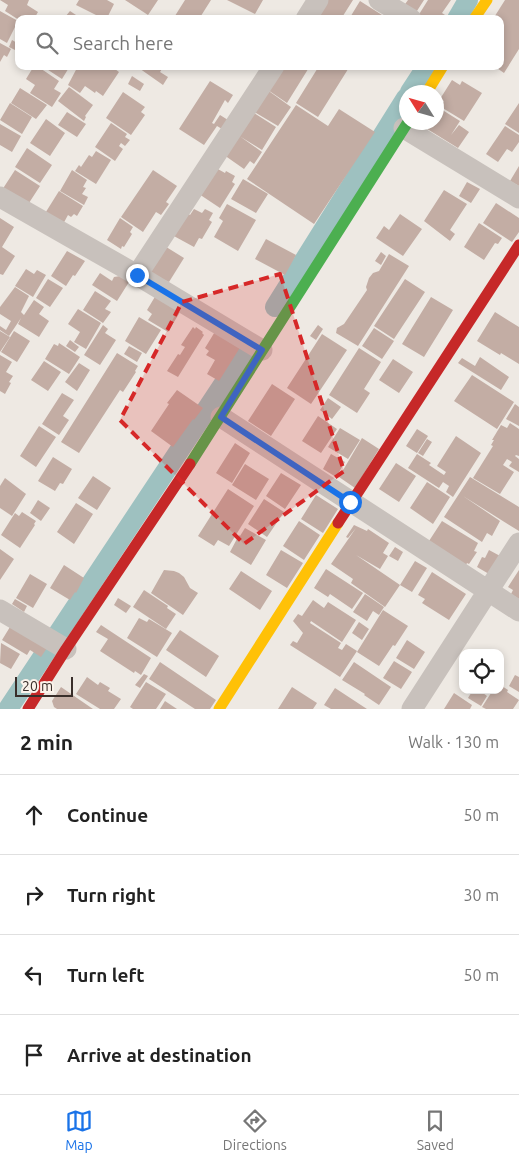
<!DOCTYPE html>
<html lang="en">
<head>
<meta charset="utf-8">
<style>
  :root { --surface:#fff; --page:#f6f6f6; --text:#222; --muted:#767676; --line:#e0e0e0; --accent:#1a73e8 }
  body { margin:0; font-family:Ubuntu,sans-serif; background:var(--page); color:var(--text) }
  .controls { position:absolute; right:15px; bottom:15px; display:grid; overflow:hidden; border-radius:10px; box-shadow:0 2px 8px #0003 }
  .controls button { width:45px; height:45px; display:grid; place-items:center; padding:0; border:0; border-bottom:1px solid var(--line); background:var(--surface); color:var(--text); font:25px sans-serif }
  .compass { position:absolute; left:399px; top:85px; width:45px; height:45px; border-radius:50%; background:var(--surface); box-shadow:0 2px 8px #0003; rotate:307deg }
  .scale { position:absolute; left:15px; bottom:12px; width:58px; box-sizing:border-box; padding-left:5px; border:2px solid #392e2a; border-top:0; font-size:14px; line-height:18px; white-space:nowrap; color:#392e2a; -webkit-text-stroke:4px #fbf3eb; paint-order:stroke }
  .stop { position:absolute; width:15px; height:15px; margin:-11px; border:4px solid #1a73e8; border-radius:50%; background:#fff }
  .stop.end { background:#1a73e8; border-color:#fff; box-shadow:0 1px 5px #0008 }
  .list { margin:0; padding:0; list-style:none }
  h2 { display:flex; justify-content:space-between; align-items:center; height:65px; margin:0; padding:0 20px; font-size:21px }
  h2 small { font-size:16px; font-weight:400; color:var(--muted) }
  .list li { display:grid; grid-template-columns:32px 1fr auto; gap:15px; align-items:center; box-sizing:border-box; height:80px; padding:0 20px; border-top:1px solid var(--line) }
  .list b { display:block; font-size:19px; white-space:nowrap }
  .list em { font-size:16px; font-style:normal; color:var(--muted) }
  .icon { flex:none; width:28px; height:28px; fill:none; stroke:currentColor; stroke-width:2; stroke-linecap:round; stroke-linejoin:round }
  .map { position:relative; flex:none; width:519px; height:709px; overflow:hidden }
  .search { position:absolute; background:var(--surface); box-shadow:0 2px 8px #0003; left:15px; right:15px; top:15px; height:55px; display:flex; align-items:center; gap:12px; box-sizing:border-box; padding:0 18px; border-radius:10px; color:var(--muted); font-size:19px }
  .sheet { height:385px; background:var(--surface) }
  nav { display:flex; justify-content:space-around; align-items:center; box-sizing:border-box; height:70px; border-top:1px solid var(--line); background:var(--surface); font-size:14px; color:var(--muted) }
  nav a { display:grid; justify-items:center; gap:2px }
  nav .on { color:var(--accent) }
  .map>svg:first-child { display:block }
</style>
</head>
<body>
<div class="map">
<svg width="519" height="709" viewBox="0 0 519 709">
  <rect width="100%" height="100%" fill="#eee9e3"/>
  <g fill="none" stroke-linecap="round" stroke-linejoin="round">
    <path stroke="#9ec1c0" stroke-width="20" d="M457,19L468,0
      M410,92L427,66
      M275,307L406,98
      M8,709L246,350"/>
  </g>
  <path fill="#c3ada4" d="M0,0H29L27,5L38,12L34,19L19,20L5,11L8,5Z
    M79,0H107L114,4L108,16L107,15L104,19L76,5Z
    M125,0H158L148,15Z
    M185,0H211L199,19H173Z
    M227,0H263L255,14Z
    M322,0H353L341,19H310Z
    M408,0H424L415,14L403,7Z
    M428,0H451L442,13L445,15L442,19H422L418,16Z
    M505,0H519V49L504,73L494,66H500V19H493Z
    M360,1L382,15L380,19H349Z
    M0,11L18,21L7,43L0,39Z
    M70,11L82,19H68L65,17Z
    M12,40L19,44V52L9,47Z
    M0,43L11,49L7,57L4,55L0,62Z
    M34,66H37L59,81L54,89L61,93L52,107L30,93L35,85L26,79Z
    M42,66H70L62,79Z
    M78,66H105L109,69L111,66L119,72L103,96L96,91L95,93L85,86L80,93L68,85Z
    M136,66H164L160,72L168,77L163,85Z
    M280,66H310L287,103L265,88Z
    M319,66H350L318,117L296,103Z
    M132,76L144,84L140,91L128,84Z
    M452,80L460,85L462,81L482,93L464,121L441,107L444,101L440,99Z
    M210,81L233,95L228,103L225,100L212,123L214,124L220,115L228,120L222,129L217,126L204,145L179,129Z
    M69,87L93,105L85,116L86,117L84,121L58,101Z
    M20,88L47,105L36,119L11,103Z
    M266,89L291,107L278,126L251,110Z
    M123,92L145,107L141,112L145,115L131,135L106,118Z
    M10,103L32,117L22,134L0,120Z
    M519,103V133L505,124Z
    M296,105L328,126L339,109L375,132L314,224L247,179Z
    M436,106L460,121L451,135L459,125L469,132L458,148L424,127L427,122H436Z
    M251,111L276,127L262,150L236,134Z
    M67,112L86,124L77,137L58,125Z
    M46,119L65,133L50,156L30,143Z
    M111,123L127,134L125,137L130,140L125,146L121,143L119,146L123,149L115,161L95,147Z
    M0,124L21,136L12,152L0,145Z
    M505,126L519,135V142L512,152L507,149L498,162L486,154Z
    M238,135L262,152L254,164L250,161L244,169L224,155Z
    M27,148L52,165L40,183L15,167Z
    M96,151L111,160L96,184L75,171L79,165L81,167L89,155L92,157Z
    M519,166V186L510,181Z
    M216,168L225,173L226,171L235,176L232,182L235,184L220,208L199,194Z
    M15,170L40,186L27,206L2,190Z
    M72,170L87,180L83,187L86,188L82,194L88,197L84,205L60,191Z
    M153,170L177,186L166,202L169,204L161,215L156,212L143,232L121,217Z
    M243,179L268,194L256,213L231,199Z
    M467,182L480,189L471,203L459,196Z
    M444,190L467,204L450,230L455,234L450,241L424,221Z
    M59,191L83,206L77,216L74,214L71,217L68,215L62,226L44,215Z
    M496,203L519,218V232L512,242L483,223Z
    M227,204L256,220L238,251L214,237L223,221L219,218Z
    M194,209L202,213L205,209L213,213L209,220L212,222L202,239L199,238L194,247L172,235L187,213L190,215Z
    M400,214L422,229L403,256L376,238L384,226L389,230Z
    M0,218L14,227L2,247L15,256L3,275L0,274Z
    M120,218L133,227L130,232L132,234L124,247L122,246L121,249L107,240Z
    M479,223L502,238L498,244L495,243L484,260L464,247Z
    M266,239L296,255L285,275L255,259Z
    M163,245L184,258L169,282L146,272Z
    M67,251L85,261L75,276L73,275L66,286L51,276Z
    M381,252L386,256L381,265L375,261Z
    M389,254L409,266L358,346L336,333L337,328L344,324L367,290L366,287L369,278L373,273L379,271Z
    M26,269L34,274L37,270L46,275L33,297L15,286Z
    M100,273L112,281L114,277L120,276L129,282L117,301L92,285Z
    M48,279L63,288L50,307L36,298Z
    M405,279L425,292L394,339L374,326Z
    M15,287L29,296L21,312L24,315L34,300L44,307L39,314L49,321L39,337L18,324L21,318L9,336L0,330V326L6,330L11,321L0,314V307Z
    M95,291L111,301L105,309L111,312L103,323L83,310Z
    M156,295L180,312L168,332L148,320L152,314L147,310Z
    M431,297L453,310L424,357L402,344Z
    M78,309L101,323L86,349L74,342L80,332L68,324Z
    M495,312L519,327V364L501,353L500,355L477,341Z
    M139,317L161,330L146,354L125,341Z
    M103,325L108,329L105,333L116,340L100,365L84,355Z
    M318,325L323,329L316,340L310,336Z
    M193,327L195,329L196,327L203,332L202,333L204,335L178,377L167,371L178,354L180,355L185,347L181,345Z
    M374,328L394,341L382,359L362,346Z
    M216,330L241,346L219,381L207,374L215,360L206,355L209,351L205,348Z
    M0,331L10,337L0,352Z
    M14,331L30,341L17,362L1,352Z
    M322,334L347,350L311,404L287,388Z
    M70,340L79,347L75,352L66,346Z
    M59,343L80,357L69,374L45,359L54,344L58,346Z
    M129,346L142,353L137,362L124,354Z
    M359,348L381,362L364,389L370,393L357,413L329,395Z
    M117,353L138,366L135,371L136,372L123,392L120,390L79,453L61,442Z
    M0,355L12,362L6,372L13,376L9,382L11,383L5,394L0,391Z
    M480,357L509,377L501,390L458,363L462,358L475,366Z
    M393,359L413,372L399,393L379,380Z
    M44,361L61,372L48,391L31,380Z
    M79,363L90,370L77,391L65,382Z
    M472,375L514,402L497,429L454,401Z
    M272,384L295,399L271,436L248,421Z
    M177,390L203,408L194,420L193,419L173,447L151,431L169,404L167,403Z
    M62,393L74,400L63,416L69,420L59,435L42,424Z
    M328,398L341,407L332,419L320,410Z
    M515,404L519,407V426L506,419Z
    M318,416L337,429L321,453L302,441Z
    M510,423L519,429V456L516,455L515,456L519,459V472L509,466L512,462L507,459L503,465L514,472L500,494L473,478L493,446L491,445L494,440H492L501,425L507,428Z
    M39,426L56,437L36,467L20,456Z
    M340,428L360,440L348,459L328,447Z
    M417,429L428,436L417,453L406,446Z
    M456,436L481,453L453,497L446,492L449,486L443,482L439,488L408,468L417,454L431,463L429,465L444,475L446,472L437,466Z
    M362,438L379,449L355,488L339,477Z
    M427,439L432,442L423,456L418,453Z
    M235,443L250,453L232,483L216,473Z
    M331,454L345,462L336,477L323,469Z
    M53,457L72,469L63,484L60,483L55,491L38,481Z
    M396,463L416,476L399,502L379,489Z
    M245,464L269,479L256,500L232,485Z
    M281,473L301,485L285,509L266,496Z
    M93,476L111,488L97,510L78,498Z
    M470,477L519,507V531L463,496L500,521L492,536L487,533L482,542L444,517Z
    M5,478L26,494L12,516L0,508V486Z
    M427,482L450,497L433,524L410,508Z
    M228,489L254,506L229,546L218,540L214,546L198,536Z
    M316,495L338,509L323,533L301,519Z
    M264,499L284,512L267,537L248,524Z
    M38,500L50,508L41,521L30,513Z
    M76,503L93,514L74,544L57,532Z
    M22,512L36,521L34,524L35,525L20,548L1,535L15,513L19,516Z
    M299,521L320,535L304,560L283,546Z
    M442,521L478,543L474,551L477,552L469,564L467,563L466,565L429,541Z
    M354,525L367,531L368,529L389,543L383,553L388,556L380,569L356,555L400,585L385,607L351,583L353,579L331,564L356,528L348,538L346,537Z
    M245,528L266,540L251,565L230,552L239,535L240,536Z
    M395,547L403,552L398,561L389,556Z
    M0,549L14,559L0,580Z
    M281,550L303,563L287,588L266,575Z
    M489,550L502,557L489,574L477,567L482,557L485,558Z
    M415,561L427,568L412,592L400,585Z
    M64,565L84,578L76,593L75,592L70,600L50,588Z
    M326,569L363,593L352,609L330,594L328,597L314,588Z
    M164,570L174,571L179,573L184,577L190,588L198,593L183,615L151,593Z
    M519,570V599L511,594L513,590L508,587Z
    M241,571L272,591L260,610L229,589Z
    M432,572L466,594L449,620L422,603L425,599L418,595Z
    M30,574L47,584L33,608L16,598Z
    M144,590L168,606L167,608L176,614L166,629L133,607Z
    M365,594L384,607L379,615L373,611L367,621L353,612Z
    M118,598L131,606L126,613L114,605Z
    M15,599L27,606L24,612L12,604Z
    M313,600L324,608L328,602L356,620L342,642L311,621L310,623L341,643L338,648L342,650L346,644L357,651L340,677L290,645L293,641L297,643L303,633L293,621L298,614L302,616Z
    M383,610L408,626L395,646L393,645L379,666L357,652Z
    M139,618L147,622L149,619L172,633L157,657L127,638Z
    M13,622L49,645L41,657L30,650L27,655L2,640Z
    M359,622L369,629L362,640L352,633Z
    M101,625L151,658L141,675L135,671L134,673L100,651L108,639L96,632Z
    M180,630L219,656L206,677L166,650Z
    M407,640L425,652L414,669L396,658Z
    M1,643L20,654L11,669L0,663Z
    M394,661L412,672L401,689L383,678Z
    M160,662L216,700L210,709H195L149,679Z
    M354,662L391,687L379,705L364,695L365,694L342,680Z
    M144,674L148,676L140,688L135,685Z
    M515,675L519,677V692L509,686Z
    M87,677L98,685L100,682L110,688L108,691L121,699L114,709H100L76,694Z
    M146,682L166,694L156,709H133L130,707Z
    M502,686L508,690L507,692L519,700L513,709H486L482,707L493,690H500Z
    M61,687L93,709H57L54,707L52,701Z
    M292,687L317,703L313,709H278Z
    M335,688L367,709H331L324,705Z
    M473,690H479L487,696L481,706L468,698Z
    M454,693L472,705L470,709H444Z
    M165,701L177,709H160Z"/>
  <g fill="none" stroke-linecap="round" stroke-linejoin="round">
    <path stroke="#c8c1bc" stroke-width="21" d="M379,0L411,19
      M306,19L318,0
      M404,128L519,198
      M0,197L137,275L262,350
      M137,275L274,66
      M221,417L519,611
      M0,610L66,649
      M412,709L519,543"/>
    <path stroke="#4caf50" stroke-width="11" d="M190,464L408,122"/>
    <path stroke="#ffc107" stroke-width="11" d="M474,19L487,0
      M427,92L443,66
      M219,709L338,523"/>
    <path stroke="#c62828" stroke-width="11" d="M338,523L519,245
      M28,709L66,649L190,464"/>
  </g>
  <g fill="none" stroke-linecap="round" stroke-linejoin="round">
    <path stroke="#1a73e8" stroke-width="6" d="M137,275L262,350L221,417L350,502"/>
  </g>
  <path fill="#d62828" fill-opacity="0.2" stroke="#d62828" stroke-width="4" stroke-dasharray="10 6" stroke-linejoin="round" d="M280,274L344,471L244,544L120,420L182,302Z"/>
</svg>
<div class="controls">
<button><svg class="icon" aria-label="locate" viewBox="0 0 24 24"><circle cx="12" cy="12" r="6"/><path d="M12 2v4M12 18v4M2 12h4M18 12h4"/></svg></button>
</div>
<svg class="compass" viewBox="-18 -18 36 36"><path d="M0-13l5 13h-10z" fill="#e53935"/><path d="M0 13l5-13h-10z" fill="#767676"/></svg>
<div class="scale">20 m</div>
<div class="stop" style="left:350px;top:502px"></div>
<div class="stop end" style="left:137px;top:275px"></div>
<div class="search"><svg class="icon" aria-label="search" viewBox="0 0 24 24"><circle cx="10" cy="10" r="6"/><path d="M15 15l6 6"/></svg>Search here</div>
</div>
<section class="sheet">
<h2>2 min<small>Walk · 130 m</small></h2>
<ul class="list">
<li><svg class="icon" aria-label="ahead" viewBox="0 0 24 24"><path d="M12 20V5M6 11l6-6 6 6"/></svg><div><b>Continue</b></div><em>50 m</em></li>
<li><svg class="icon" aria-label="right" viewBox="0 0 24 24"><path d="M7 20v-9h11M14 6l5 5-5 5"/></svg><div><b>Turn right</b></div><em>30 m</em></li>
<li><svg class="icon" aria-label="left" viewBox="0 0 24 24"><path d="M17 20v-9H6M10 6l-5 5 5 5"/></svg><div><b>Turn left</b></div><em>50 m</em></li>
<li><svg class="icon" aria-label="arrive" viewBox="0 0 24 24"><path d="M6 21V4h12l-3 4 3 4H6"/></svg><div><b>Arrive at destination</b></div></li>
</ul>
</section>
<nav>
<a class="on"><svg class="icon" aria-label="map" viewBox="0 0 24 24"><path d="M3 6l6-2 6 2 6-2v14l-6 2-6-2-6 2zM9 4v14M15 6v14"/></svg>Map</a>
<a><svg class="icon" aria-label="directions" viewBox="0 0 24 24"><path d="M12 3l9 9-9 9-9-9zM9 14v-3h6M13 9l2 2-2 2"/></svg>Directions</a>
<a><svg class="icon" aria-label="saved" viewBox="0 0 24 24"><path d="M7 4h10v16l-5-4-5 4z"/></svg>Saved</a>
</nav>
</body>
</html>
